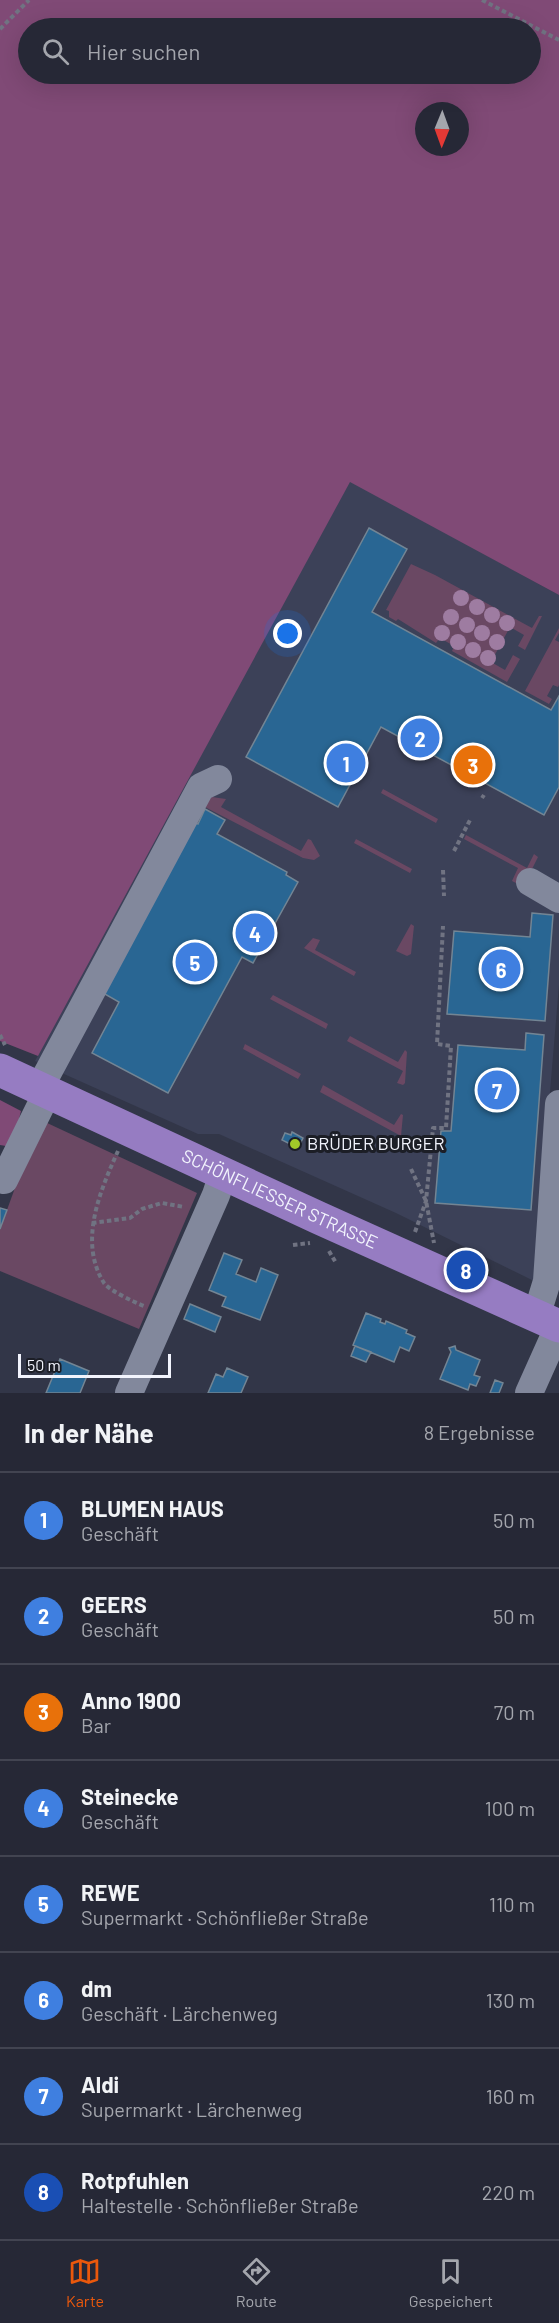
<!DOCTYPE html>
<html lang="de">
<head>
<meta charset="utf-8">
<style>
  :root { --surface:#262836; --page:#323442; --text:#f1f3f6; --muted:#a4a6ad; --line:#424451; --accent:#ea580c }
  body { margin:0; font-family:Barlow,sans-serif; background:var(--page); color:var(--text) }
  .compass { position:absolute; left:415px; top:102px; width:54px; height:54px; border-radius:50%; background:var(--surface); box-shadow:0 6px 24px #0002; rotate:181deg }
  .scale { position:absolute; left:18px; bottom:15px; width:153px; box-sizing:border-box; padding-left:6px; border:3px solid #f2f4fd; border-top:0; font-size:16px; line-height:21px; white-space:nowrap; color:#f2f4fd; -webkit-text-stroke:4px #1c1e26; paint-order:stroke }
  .you { position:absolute; left:288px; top:634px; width:21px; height:21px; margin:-15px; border:4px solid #fff; border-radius:50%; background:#1a73e8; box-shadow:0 0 0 9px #1a73e833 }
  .badge { display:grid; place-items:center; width:39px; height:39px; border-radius:50%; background:var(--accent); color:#fff; font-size:20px; font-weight:700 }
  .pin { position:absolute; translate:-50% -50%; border:3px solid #fff; box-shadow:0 2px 6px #0006 }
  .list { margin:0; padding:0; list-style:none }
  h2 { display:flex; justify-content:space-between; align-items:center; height:78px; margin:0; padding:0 24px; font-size:26px }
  h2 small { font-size:20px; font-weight:400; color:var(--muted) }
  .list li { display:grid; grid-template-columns:39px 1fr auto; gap:18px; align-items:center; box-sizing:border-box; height:96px; padding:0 24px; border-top:2px solid var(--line) }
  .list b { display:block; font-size:22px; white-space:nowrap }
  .list p { margin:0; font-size:20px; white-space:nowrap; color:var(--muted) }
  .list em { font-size:20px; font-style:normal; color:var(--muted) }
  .icon { flex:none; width:33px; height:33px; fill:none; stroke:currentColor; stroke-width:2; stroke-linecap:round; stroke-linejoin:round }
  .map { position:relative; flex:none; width:559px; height:1393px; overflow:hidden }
  .search { position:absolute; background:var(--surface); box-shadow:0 6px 24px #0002; left:18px; right:18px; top:18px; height:66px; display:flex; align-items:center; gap:15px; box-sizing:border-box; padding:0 21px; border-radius:33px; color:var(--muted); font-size:22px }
  .sheet { height:846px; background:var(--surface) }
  nav { display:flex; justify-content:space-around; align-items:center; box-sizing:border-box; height:84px; border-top:2px solid var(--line); background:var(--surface); font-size:16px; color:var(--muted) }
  nav a { display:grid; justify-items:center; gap:3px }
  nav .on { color:var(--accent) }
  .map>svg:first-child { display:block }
</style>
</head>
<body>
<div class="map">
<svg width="559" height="1393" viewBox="0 0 559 1393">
  <rect width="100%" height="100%" fill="#323648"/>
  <path fill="#3c4158" d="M350,481L559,595V985L534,1281L396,1213L219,1134H198L35,1061Z"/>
  <path fill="#6a4863" d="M411,564L435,575L532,628L539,616H542L525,650L518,646L524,635L510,627L491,662L505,670L513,655L520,659L507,682L452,651L454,646L440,638L436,643L398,619L396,621L389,617V611L386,610Z
    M559,628V633L555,640L559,642V685L558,687L553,685L547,696L552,699L549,704L525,691Z
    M383,789L438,819L436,823L381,793Z
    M212,797L226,799L221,807L301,851L308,839L311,840L320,856L314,860L303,858L203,806L208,799Z
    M466,835L527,868L534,854L538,857L525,883L518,884L512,881L518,868L464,839Z
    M356,839L412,869L410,873L354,843Z
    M411,924L414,926L411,954L407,956L396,951Z
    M313,938L320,940L315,950L356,972L354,976L304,948Z
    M273,995L328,1024L326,1029L270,999Z
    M350,1036L398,1062L405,1050L407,1052L405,1083L403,1085L397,1083L403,1071L347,1041Z
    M245,1044L301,1074L298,1079L243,1049Z
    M323,1085L394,1125L401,1114L403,1115L401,1136L320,1092Z
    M45,1122L197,1193L139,1329L0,1271V1229L23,1166Z"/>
  <path fill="#804a76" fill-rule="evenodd" d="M0,0H559V595L350,482L38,1056L0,1041ZM28,28H530V74H28ZM424,111H460V147H424Z
    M0,1100L21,1111L12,1147L0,1145Z"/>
  <path fill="#296693" stroke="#738594" stroke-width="1.5" d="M369,528L407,549L372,612L551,710L559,696V787L544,815L381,727L338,807L246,757Z
    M205,809L225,820L217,834L287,872L286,875L298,882L253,963L242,957L168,1093L92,1053L119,1002L103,993L196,823L198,824Z
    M532,913L553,915L545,1021L447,1014L454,931L530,937Z
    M526,1033L544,1035L531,1210L435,1203L441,1131H451L458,1045L525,1050Z
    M292,1132L303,1138L298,1148L282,1140L285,1133L291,1135Z
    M0,1208L7,1210L0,1229Z
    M224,1253L242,1260L236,1274L256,1282L261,1268L278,1275L260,1320L222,1306L226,1297L209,1290Z
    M190,1304L221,1317L215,1332L184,1319Z
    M366,1313L381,1319L380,1322L385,1324L386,1321L407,1330L406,1333L415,1337L409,1351L400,1347L394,1362L353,1345Z
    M355,1346L371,1352L366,1362L351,1356Z
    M455,1346L456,1350L480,1360L474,1375L480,1377L476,1386L470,1384L468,1390L440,1379L451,1352L449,1348Z
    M60,1359L89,1371L80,1393H46Z
    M227,1368L248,1377L241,1393H208L216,1374L223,1377Z
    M495,1380L503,1383L499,1393H490Z"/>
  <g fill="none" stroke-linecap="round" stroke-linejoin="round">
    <path stroke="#707382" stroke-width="4" stroke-dasharray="4.5 3" stroke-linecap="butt" d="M482,0L559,40
      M0,29L29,0
      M482,798L484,795
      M454,851L470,820
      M443,870L444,896
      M0,1035L5,1045
      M118,1151C100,1191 78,1242 104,1283C110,1291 134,1302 144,1306
      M411,1169L426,1201L434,1243
      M92,1223L130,1218L142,1209L162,1203L184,1207
      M415,1232L426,1201L433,1128H446L451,1046L437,1044L443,926
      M293,1245L310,1243
      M329,1251L336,1263"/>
    <path stroke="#82889c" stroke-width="28" d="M530,882L559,899
      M39,1089L201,787L218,779
      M4,1180L47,1093
      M536,1317L547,1281L559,1104
      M129,1393L216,1195L223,1174
      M529,1393L559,1326"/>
    <path stroke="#967cc2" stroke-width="33" id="s1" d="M0,1070L319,1218L559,1326"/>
  </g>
  <g fill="#9e7ca1">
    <circle cx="461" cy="598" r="8"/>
    <circle cx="477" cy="607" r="8"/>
    <circle cx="492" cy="615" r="8"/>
    <circle cx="451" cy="617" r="8"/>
    <circle cx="507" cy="623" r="8"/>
    <circle cx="467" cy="625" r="8"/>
    <circle cx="442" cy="633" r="8"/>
    <circle cx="482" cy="633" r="8"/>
    <circle cx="458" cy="642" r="8"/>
    <circle cx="497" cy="642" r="8"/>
    <circle cx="473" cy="650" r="8"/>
    <circle cx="488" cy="658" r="8"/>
  </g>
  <circle fill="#a1c929" stroke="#1c1e26" stroke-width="2" cx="295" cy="1144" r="6"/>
  <g text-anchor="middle" stroke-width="6" stroke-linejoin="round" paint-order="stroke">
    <g font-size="18" fill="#f2f4fd" stroke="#1c1e26" text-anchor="start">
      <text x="307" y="1150">BRÜDER BURGER</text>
    </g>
    <g font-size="18" fill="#f2f4fd" stroke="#1c1e26">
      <text dy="6" stroke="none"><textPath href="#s1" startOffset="308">SCHÖNFLIESSER STRASSE</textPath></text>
    </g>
  </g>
</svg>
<svg class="compass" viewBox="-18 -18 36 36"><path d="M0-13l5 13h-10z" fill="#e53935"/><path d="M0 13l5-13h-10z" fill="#a4a6ad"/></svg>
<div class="scale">50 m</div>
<div class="you"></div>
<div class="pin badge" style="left:346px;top:763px;background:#3f7fe0">1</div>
<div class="pin badge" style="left:420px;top:738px;background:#3f7fe0">2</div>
<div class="pin badge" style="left:473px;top:765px;background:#e8710a">3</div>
<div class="pin badge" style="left:255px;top:933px;background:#3f7fe0">4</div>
<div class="pin badge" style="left:195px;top:962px;background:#3f7fe0">5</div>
<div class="pin badge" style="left:501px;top:969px;background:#3f7fe0">6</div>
<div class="pin badge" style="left:497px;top:1090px;background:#3f7fe0">7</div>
<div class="pin badge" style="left:466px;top:1270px;background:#1a4fb4">8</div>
<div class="search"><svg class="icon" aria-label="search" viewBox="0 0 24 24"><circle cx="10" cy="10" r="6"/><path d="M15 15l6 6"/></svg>Hier suchen</div>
</div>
<section class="sheet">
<h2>In der Nähe<small>8 Ergebnisse</small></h2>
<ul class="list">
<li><span class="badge" style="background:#3f7fe0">1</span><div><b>BLUMEN HAUS</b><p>Geschäft</p></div><em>50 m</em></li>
<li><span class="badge" style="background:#3f7fe0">2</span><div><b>GEERS</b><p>Geschäft</p></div><em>50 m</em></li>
<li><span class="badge" style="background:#e8710a">3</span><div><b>Anno 1900</b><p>Bar</p></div><em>70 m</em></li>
<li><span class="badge" style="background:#3f7fe0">4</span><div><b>Steinecke</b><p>Geschäft</p></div><em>100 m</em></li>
<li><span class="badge" style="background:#3f7fe0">5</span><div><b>REWE</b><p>Supermarkt · Schönfließer Straße</p></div><em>110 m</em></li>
<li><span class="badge" style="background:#3f7fe0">6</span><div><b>dm</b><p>Geschäft · Lärchenweg</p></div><em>130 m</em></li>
<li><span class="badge" style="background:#3f7fe0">7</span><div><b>Aldi</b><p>Supermarkt · Lärchenweg</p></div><em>160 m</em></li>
<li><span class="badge" style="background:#1a4fb4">8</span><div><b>Rotpfuhlen</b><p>Haltestelle · Schönfließer Straße</p></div><em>220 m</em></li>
</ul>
</section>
<nav>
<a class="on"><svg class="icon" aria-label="map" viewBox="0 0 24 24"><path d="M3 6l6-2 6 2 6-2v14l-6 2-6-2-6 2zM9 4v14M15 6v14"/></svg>Karte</a>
<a><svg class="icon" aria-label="directions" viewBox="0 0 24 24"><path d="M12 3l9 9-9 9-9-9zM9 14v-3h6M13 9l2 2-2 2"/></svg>Route</a>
<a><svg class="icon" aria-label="saved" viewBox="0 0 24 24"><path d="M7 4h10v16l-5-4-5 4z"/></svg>Gespeichert</a>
</nav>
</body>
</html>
